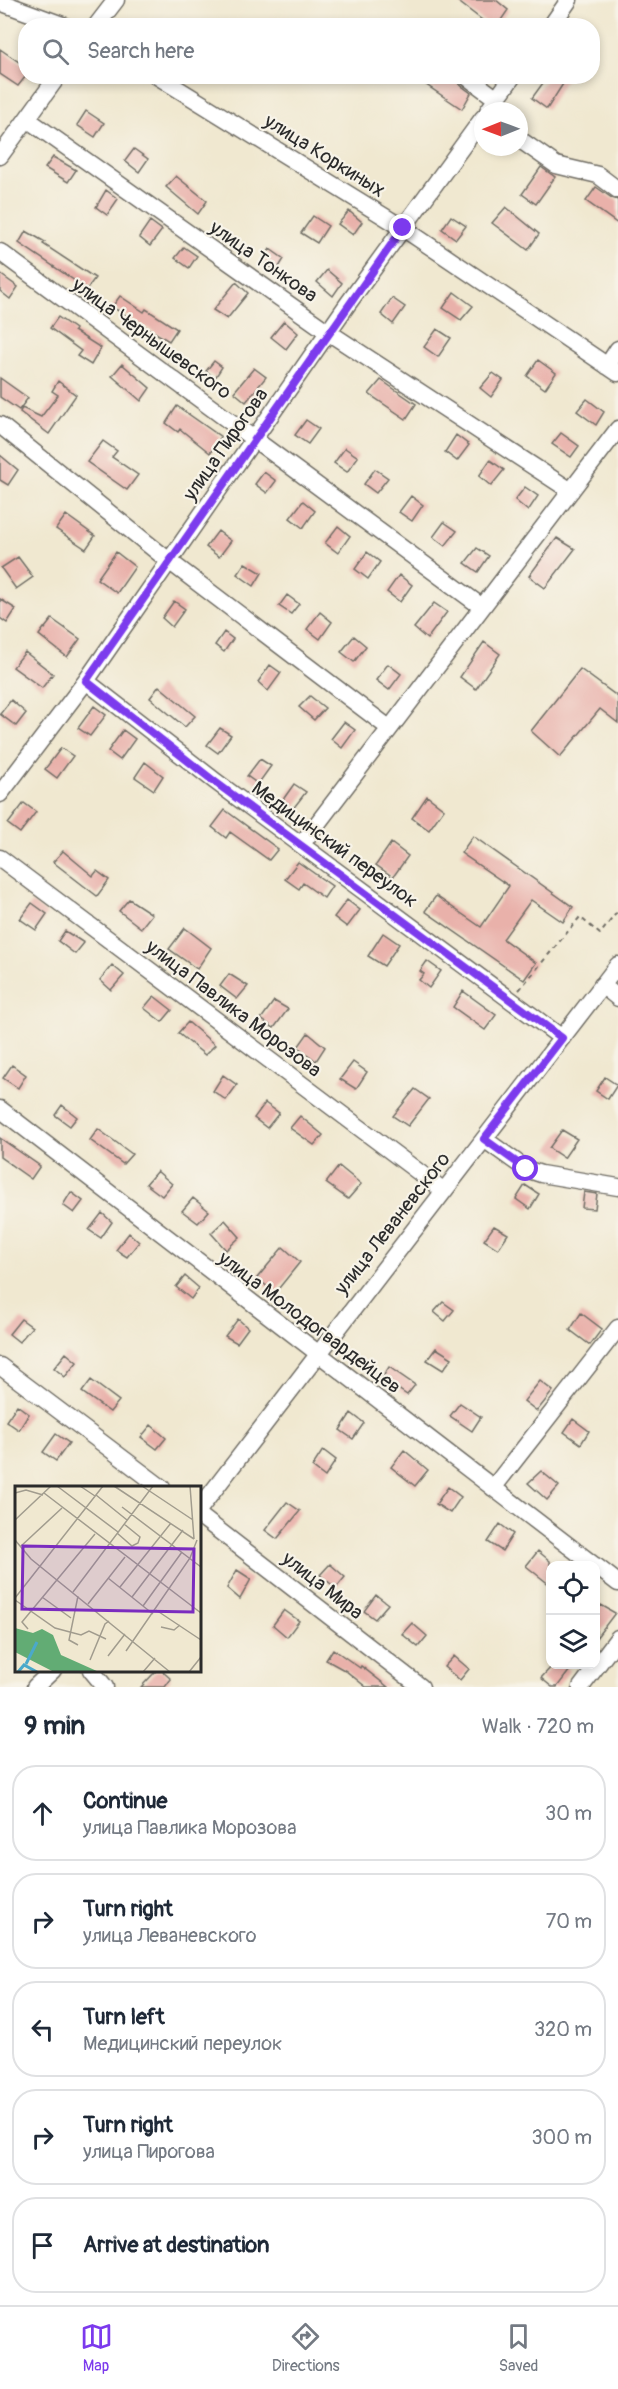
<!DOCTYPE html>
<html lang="en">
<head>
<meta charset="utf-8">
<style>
  :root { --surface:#fff; --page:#f6f6f7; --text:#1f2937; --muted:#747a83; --line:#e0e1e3; --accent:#7c3aed }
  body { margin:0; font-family:Pangolin,sans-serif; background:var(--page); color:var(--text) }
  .controls { position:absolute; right:18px; bottom:18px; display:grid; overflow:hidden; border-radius:12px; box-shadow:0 3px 9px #0003 }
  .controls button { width:54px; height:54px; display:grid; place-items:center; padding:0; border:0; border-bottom:2px solid var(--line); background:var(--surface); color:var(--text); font:30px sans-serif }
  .compass { position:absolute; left:474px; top:102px; width:54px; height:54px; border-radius:50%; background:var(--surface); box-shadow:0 3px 9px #0003; rotate:269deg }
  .stop { position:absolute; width:18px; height:18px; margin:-14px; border:4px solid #7c3aed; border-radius:50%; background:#fff }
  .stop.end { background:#7c3aed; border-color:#fff; box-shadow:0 2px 6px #0008 }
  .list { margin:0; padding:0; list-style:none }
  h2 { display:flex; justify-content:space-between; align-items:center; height:78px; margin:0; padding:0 24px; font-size:26px }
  h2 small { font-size:20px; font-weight:400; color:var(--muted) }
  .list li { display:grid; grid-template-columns:39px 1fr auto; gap:18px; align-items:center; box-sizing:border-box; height:96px; margin:0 12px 12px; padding:0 12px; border:2px solid var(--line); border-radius:24px }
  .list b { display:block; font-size:22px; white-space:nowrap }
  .list p { margin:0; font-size:20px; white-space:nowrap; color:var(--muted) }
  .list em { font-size:20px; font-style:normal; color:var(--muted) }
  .icon { flex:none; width:33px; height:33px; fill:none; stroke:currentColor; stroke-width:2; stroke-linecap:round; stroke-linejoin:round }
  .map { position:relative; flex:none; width:618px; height:1687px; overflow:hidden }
  .search { position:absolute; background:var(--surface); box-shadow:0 3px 9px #0003; left:18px; right:18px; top:18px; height:66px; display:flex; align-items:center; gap:15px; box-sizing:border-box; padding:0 21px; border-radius:24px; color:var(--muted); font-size:22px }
  .sheet { height:618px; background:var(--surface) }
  nav { display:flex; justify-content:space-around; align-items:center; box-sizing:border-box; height:84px; border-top:2px solid var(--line); background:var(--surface); font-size:16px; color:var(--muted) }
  nav a { display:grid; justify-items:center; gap:3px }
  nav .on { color:var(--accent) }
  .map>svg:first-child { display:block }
</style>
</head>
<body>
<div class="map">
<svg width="618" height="1687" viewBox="0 0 618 1687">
  <rect width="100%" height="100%" fill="#f7f3e8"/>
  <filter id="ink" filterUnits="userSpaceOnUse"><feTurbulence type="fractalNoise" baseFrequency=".0167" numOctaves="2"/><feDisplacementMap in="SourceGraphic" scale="12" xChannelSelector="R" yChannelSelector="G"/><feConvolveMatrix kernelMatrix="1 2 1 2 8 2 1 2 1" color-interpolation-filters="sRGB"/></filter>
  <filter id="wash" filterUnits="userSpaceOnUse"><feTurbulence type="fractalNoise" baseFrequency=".008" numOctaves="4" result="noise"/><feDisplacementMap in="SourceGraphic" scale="24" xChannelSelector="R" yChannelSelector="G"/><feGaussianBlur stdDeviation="1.35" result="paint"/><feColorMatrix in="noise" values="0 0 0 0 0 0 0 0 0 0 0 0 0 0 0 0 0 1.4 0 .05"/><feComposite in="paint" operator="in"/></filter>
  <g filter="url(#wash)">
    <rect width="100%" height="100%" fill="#f0e8d0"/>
    <g id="blocks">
      <path fill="#e9b1aa" d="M456,0H496L508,10L497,26H490Z
        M0,49L26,67V76L18,86L0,74Z
        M413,76H456L459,84L471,93L462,109Z
        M548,76H568L547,109L532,98Z
        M86,111L104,123L95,137L77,125Z
        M134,149L148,159L139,172L125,161Z
        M53,157L76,170L68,182L45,168Z
        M541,167L555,177L536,204L522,194Z
        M176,176L207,201L198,214L166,187Z
        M596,187L612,198L618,200V224L586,201Z
        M106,190L118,199L107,215L96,207Z
        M506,207L539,234L528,250L492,223Z
        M349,211L362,222L353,235L338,224Z
        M313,216L328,226L317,243L301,233Z
        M451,216L466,226L456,239L442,229Z
        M150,221L162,230L150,246L139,237Z
        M26,231L45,242L43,244L95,278L87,289L19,243Z
        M184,247L197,256L189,268L175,258Z
        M270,249L284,259L276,272L262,261Z
        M327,270L342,283L333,296L317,282Z
        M0,274L18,287L10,299L0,291Z
        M236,282L248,293L227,319L213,310Z
        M454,292L473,306L461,320L443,308Z
        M120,296L144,312L146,309L177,329L169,341L112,307Z
        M392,298L405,307L393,324L381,314Z
        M58,317L75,329L74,331L101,348L91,365L77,356L81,351L50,328Z
        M284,321L298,333L286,349L271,337Z
        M437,329L451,338L438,357L424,347Z
        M538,360L556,373L545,389L527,376Z
        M214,361L222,367L215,378L206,371Z
        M122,364L150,388L141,401L112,376Z
        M254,368L266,377L246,402L234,392Z
        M493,373L503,380L491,397L480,388Z
        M0,378L28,398L19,410L0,397Z
        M381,380L416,404L406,419L369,394Z
        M58,381L76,395L49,434L20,412L22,408L41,417L58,395L52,391Z
        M587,399L604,412L596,425L577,411Z
        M177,406L221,437L210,453L180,429L178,432L166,423Z
        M306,420L319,429L308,444L295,435Z
        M561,433L579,446L571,457L552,444Z
        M456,435L469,445L457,461L445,452Z
        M103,441L117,451L112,457L138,475L127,490L87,462Z
        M345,448L358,457L347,472L334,463Z
        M0,455L18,470L8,485L0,480Z
        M490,460L504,470L491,486L479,476Z
        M375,469L388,478L376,493L364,484Z
        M264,472L276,481L267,493L255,484Z
        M525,487L538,496L528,511L515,500Z
        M411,496L423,505L412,521L399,512Z
        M303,501L315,511L303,528L290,518Z
        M66,515L95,536L86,549L56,529Z
        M444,522L457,531L445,546L433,537Z
        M338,526L350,536L338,553L325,543Z
        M218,531L231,541L219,557L206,547Z
        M557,538L575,549L545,588L529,576Z
        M477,548L489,556L478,572L465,563Z
        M116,552L135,567L117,593L97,579Z
        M367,552L380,562L368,579L355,569Z
        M18,557L33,577L16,589L1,568Z
        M245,563L262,573L254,586L237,574Z
        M399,575L412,585L400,602L387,592Z
        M287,595L299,604L291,614L279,606Z
        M0,599L16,609L7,623L0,618Z
        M174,601L185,609L172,627L162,618Z
        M434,603L447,612L427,639L414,628Z
        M320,612L332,622L320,639L307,629Z
        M52,619L80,639L67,657L39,635L44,628L46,629L45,628Z
        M224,632L233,639L224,652L215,645Z
        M354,636L366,646L354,662L341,652Z
        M484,642L500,654L476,689L460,677Z
        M25,652L53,674L42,688L13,667Z
        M388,664L401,674L389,690L376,680Z
        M270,665L281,673L268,691L258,682Z
        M580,669L618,697V723L600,709L560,757L531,731Z
        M159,686L195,716L185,727L150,698Z
        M310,696L325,708L314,720L299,707Z
        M11,700L26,713L16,726L0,714Z
        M94,706L106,715L90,736L78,728Z
        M344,722L355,730L342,748L331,739Z
        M220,728L231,735L218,753L207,745Z
        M123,730L135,739L120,760L108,751Z
        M61,748L73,756L57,778L45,769Z
        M260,759L271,766L258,784L247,776Z
        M145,762L163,776L154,790L135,777Z
        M294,784L306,792L292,810L282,801Z
        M427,796L444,809L429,830L412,818Z
        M24,803L36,812L20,833L8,824Z
        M225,810L278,849L269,860L230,832L226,838L212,827Z
        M473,836L573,907L563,922L531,900L503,939L536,963L524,980L425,911L436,896L481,927L509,886L461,853Z
        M391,843L408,856L393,877L376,865Z
        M63,851L93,876L97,871L109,880L97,896L53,862Z
        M298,862L332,886L324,898L303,883L299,889L285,879Z
        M129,899L152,914L141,928L119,911Z
        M347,900L360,910L347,927L334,917Z
        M32,903L47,914L36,930L20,919Z
        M185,928L211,948L197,969L169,949Z
        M65,931L84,943L75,954L58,941Z
        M383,933L399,944L384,966L368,956Z
        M427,961L441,971L429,988L419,980L424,974L420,971Z
        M112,965L124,975L111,990L100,980Z
        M229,974L248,986L237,999L220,986Z
        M463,991L496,1015L485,1030L453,1007Z
        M154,996L172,1010L162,1022L144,1008Z
        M274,1001L288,1009L274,1028L261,1019Z
        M188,1022L215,1045L205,1055L178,1033Z
        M308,1033L325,1047L316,1061L298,1047Z
        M353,1062L367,1072L356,1089L340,1079Z
        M12,1065L26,1075L18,1088L3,1078Z
        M223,1075L237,1085L226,1100L213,1091Z
        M605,1077L617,1085L608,1099L596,1091Z
        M415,1089L429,1099L408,1126L393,1116Z
        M265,1103L279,1113L267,1128L254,1118Z
        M62,1105L77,1117L70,1126L55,1115Z
        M300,1116L323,1135L314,1145L290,1128Z
        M98,1129L132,1154L123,1164L90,1140Z
        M562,1130L577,1139L564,1158L549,1148Z
        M0,1138L40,1166L31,1179L0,1157Z
        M339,1166L361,1184L348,1199L326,1183Z
        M157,1171L172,1184L162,1196L146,1184Z
        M525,1185L539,1194L530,1209L516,1199Z
        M71,1192L83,1201L74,1213L63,1205Z
        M584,1192L597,1194L595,1209L582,1208Z
        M193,1198L209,1211L198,1223L182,1211Z
        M102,1213L112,1222L101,1238L89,1230Z
        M225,1220L240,1237L226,1250L211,1233Z
        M494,1226L508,1234L498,1249L484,1240Z
        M129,1233L139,1242L127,1257L116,1250Z
        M283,1247L300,1262L275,1293L257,1278Z
        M185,1276L199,1288L191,1299L176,1287Z
        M443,1302L454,1310L445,1321L434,1312Z
        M581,1313L602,1329L590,1345L570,1330Z
        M21,1319L32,1327L19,1342L9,1334Z
        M238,1319L248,1328L237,1343L225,1336Z
        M436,1348L452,1358L443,1370L427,1360Z
        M66,1353L77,1362L65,1377L54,1368Z
        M389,1367L415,1385L407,1395L382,1378Z
        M91,1380L119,1401L110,1412L82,1392Z
        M540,1381L553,1391L537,1411L524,1401Z
        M460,1403L481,1417L472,1431L450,1416Z
        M17,1405L29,1414L19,1430L6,1421Z
        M351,1413L364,1423L353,1439L340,1430Z
        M573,1419L589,1431L581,1444L564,1432Z
        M151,1425L166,1438L157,1449L141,1437Z
        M56,1434L69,1443L56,1461L43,1452Z
        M323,1450L336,1460L325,1477L312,1467Z
        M404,1450L428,1470L415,1486L391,1467Z
        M541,1471L559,1486L547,1500L528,1483Z
        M448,1487L461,1497L450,1513L436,1504Z
        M287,1502L300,1511L277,1539L265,1530Z
        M500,1524L513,1534L502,1551L488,1542Z
        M538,1551L550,1561V1585L526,1566Z
        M330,1564L345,1577L336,1588L320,1575Z
        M237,1570L251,1579L240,1599L227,1588Z
        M376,1595L388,1604L375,1619L364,1611Z
        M601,1605L615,1613L596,1638V1612Z
        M284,1610L299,1621L287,1637L273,1625Z
        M412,1623L427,1636L418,1647L402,1634Z
        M333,1649L360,1668L361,1666L388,1687H366L346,1671L326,1660Z
        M454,1656L469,1669L460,1680L444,1667Z
        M553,1665H562L570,1670L557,1687H552L541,1678Z
        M156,1671H162L171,1679L165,1687H141Z"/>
    </g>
  </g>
  <g filter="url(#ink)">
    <use href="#blocks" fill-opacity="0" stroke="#706d65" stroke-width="1.5"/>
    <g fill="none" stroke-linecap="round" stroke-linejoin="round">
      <defs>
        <path id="minor" d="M0,2L65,26
          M96,26L116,0
          M551,26L569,0
          M157,76L403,228L618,373
          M466,76L497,99
          M488,111L513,76
          M27,119L328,332L571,491
          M519,139L556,165L598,175L618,190
          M0,156L58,76
          M0,252L482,607
          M607,366L618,349
          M0,425L169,561L389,728
          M86,681L215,781L562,1038
          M0,794L86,681L347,305L483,118
          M301,845L618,429
          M0,858L444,1191
          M602,985L618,998
          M0,1109L595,1566
          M484,1139L526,1169L541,1174L618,1187
          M0,1366L162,1488
          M493,1488L618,1328
          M200,1508L618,965
          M200,1516L421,1687
          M596,1566L618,1583
          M91,1670L105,1687
          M35,1687L53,1670
          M581,1687L618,1638"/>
      </defs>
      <use href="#minor" stroke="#706d65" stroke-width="19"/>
      <path stroke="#706d65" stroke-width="2" stroke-dasharray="4.5 4.5" stroke-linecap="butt" d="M519,990L580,917L600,934L618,911"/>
      <use href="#minor" stroke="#fff" stroke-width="16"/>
    </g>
  </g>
  <g fill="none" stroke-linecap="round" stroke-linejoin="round" filter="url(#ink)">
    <path stroke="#7c3aed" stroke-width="8" d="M403,228L86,681L215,782L562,1038L484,1139L526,1169"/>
  </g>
  <g text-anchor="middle" stroke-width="4.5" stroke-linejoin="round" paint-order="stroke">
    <g font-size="20" fill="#2b2b2b" stroke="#f7f3e8">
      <text transform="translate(325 155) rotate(32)" y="7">улица Коркиных</text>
      <text transform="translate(264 261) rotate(35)" y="7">улица Тонкова</text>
      <text transform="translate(152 338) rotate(36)" y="7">улица Чернышевского</text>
      <text transform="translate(225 444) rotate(-55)" y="7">улица Пирогова</text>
      <text transform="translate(335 844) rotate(36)" y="7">Медицинский переулок</text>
      <text transform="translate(234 1008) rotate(37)" y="7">улица Павлика Морозова</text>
      <text transform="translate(392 1223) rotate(-52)" y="7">улица Леваневского</text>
      <text transform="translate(310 1322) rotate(37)" y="7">улица Молодогвардейцев</text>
      <text transform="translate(323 1585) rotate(38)" y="7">улица Мира</text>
    </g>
  </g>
  <g transform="translate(15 1486)">
    <rect width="186" height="186" fill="#f0e8d0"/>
    <path d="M0,142L18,147L27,143L38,149L46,169L84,186H39L0,166Z" fill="#62ac74"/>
    <path fill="none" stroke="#4ba9ca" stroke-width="3" d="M11,178L22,156M3,186L9,179L22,186"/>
    <path fill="none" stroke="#a19c8e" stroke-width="1.5" d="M42,0L103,46M65,0L80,10M99,0L179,53M127,0L178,34M175,0L179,53M0,7L11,4L28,9M29,7L186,127M81,9L112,34M107,21L186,81M0,34L36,0M102,47L117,60L123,57L125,51L109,38M0,54L16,73L155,186M5,61L47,22M93,92L138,128M105,101L156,37M58,106L138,0M63,110L54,154L63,159M27,111L56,132M117,111L168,44M0,112L88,0M0,114L40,142L66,149L74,145L91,153M73,118L110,71M128,120L167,66M141,124L186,154M146,141L159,144L165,139M13,143L7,136L80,48M111,165L175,72L182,54M93,170L110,148M75,174L90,138L94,135M128,186L140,172M174,186L186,171"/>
    <path fill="#7b2cbf" fill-opacity="0.15" stroke="#7b2cbf" stroke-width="3" d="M8,60L179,63L178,126L7,123Z"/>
    <rect width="186" height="186" fill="none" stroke="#2b2b2b" stroke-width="3"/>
  </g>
</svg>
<div class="controls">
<button><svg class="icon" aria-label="locate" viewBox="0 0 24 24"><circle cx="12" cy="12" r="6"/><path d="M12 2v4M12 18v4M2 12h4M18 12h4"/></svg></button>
<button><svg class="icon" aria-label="layers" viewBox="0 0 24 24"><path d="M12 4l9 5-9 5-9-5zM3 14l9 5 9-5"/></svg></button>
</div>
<svg class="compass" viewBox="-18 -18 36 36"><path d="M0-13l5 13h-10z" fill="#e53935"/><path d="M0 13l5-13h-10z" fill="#747a83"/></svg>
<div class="stop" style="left:526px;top:1169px"></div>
<div class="stop end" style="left:403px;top:228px"></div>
<div class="search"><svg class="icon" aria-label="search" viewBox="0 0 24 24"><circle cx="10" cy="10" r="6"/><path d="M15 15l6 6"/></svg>Search here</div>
</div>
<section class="sheet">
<h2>9 min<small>Walk · 720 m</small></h2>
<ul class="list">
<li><svg class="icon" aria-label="ahead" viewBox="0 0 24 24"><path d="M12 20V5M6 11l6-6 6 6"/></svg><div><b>Continue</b><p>улица Павлика Морозова</p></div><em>30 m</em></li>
<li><svg class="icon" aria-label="right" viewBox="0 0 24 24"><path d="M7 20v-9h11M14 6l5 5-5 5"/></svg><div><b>Turn right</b><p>улица Леваневского</p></div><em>70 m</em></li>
<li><svg class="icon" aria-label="left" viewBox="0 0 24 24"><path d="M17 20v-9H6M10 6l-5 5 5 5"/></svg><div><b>Turn left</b><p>Медицинский переулок</p></div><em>320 m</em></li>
<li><svg class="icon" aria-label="right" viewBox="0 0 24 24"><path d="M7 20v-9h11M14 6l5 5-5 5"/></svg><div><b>Turn right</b><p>улица Пирогова</p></div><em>300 m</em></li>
<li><svg class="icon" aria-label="arrive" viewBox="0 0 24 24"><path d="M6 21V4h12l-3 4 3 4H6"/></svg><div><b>Arrive at destination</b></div></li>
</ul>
</section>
<nav>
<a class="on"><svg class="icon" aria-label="map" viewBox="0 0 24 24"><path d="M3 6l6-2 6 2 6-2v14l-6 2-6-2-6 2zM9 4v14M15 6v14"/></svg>Map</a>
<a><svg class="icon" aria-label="directions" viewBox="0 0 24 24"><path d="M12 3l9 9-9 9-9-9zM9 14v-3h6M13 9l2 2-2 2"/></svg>Directions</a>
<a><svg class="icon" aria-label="saved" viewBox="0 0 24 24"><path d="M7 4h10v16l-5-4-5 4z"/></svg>Saved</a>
</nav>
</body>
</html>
